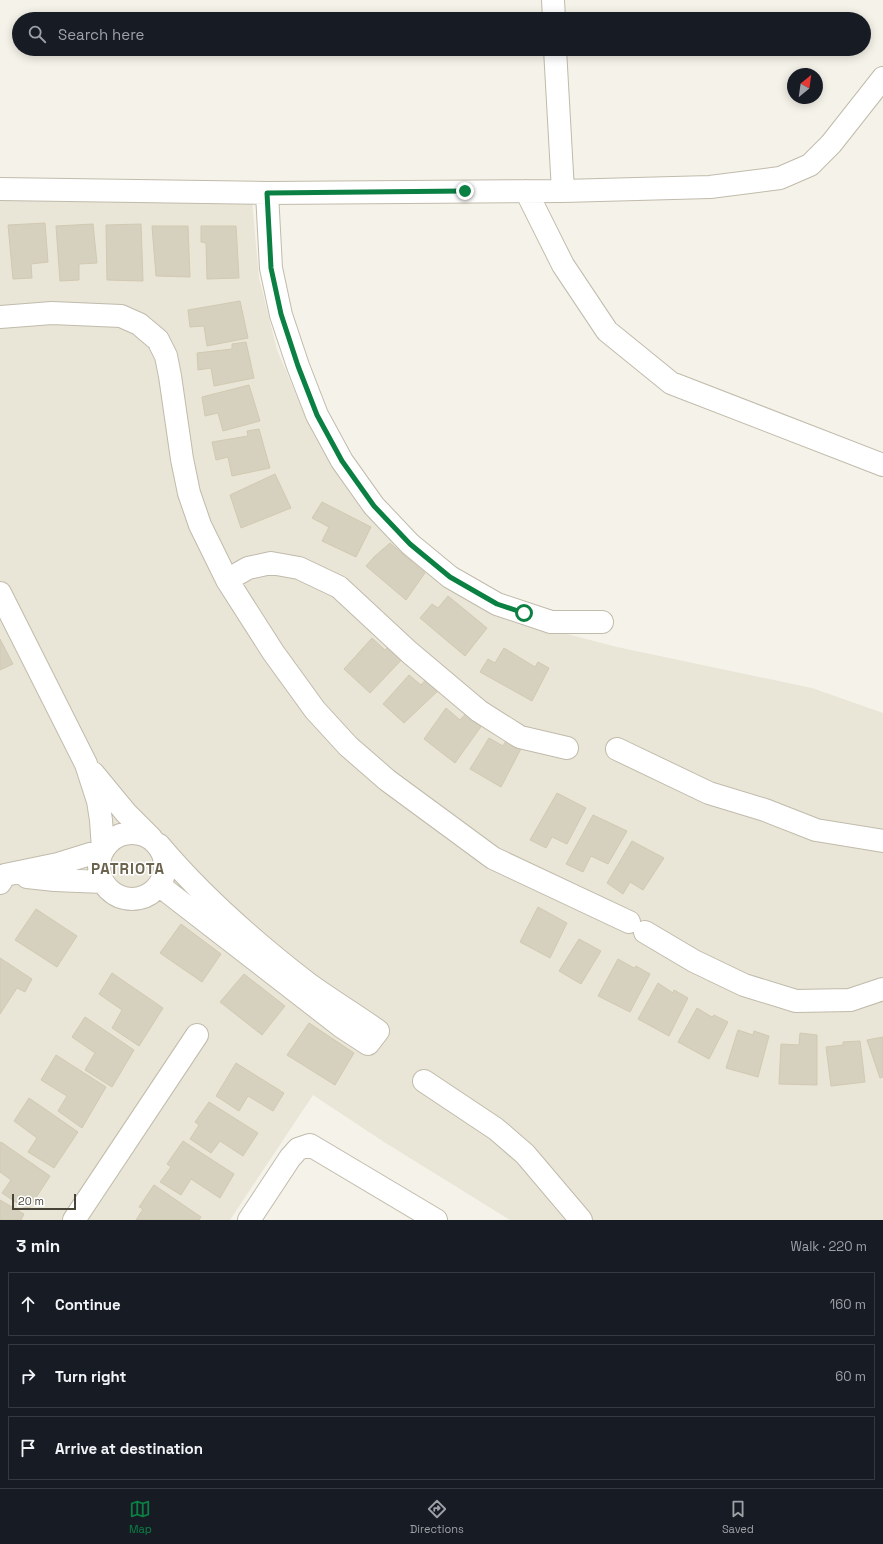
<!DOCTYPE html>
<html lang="en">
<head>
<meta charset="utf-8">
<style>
  :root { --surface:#171b24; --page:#20242c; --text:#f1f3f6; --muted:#9ea1a6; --line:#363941; --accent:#0b8043 }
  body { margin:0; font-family:"Space Grotesk",sans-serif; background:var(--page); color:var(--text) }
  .compass { position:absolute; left:787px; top:68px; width:36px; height:36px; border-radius:50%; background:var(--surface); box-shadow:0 2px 10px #0003; rotate:29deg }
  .scale { position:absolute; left:12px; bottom:10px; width:64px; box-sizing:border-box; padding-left:4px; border:2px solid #484437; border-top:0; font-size:11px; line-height:14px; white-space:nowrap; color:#484437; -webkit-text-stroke:3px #fff; paint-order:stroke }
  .stop { position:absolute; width:12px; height:12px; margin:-9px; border:3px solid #0b8043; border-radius:50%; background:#fff }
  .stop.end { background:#0b8043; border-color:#fff; box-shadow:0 1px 4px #0008 }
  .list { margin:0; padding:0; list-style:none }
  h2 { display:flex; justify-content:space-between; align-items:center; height:52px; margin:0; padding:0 16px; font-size:17px }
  h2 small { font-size:13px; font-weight:400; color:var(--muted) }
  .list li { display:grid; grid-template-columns:26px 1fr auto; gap:12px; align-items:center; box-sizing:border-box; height:64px; margin:0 8px 8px; padding:0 8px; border:1px solid var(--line); border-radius:0px }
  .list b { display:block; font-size:15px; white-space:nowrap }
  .list em { font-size:13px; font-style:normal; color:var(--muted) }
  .icon { flex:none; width:22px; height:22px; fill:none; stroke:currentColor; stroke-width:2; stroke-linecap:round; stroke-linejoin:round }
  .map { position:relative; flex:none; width:883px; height:1220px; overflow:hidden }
  .search { position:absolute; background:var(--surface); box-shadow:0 2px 10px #0003; left:12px; right:12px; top:12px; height:44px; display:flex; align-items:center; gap:10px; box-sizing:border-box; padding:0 14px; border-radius:22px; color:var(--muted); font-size:15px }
  .sheet { height:268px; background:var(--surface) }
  nav { display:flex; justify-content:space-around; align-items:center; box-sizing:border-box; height:56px; border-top:1px solid var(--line); background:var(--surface); font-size:11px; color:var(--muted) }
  nav a { display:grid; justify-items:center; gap:2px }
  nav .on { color:var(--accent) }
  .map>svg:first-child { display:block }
</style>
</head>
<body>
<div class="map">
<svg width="883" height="1220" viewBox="0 0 883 1220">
  <rect width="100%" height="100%" fill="#f5f2e9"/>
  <path fill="#e9e5d7" d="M0,197L252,201L259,278L277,350L308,422L351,489L403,550L540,627L617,647L812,688L883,713V1220H510L384,1142L313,1095L230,1220H0Z"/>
  <path fill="#d6d0be" stroke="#d1c9b1" d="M45,223L48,262L31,264L32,278L13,279L8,225Z
    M93,224L97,263L79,264V280L60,281L56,226Z
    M141,224L143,281L107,280L106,225Z
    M152,226H188L190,277L156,276Z
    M201,226H236L239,278L207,279L206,243L201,242Z
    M240,301L248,338L207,346L204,326L190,327L188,310Z
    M246,342L254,378L214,386L211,368L198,370L197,353L232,349V344Z
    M249,385L260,421L223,431L218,413L205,416L202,397Z
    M259,429L270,468L232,476L228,457L216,460L212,442L248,436L247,431Z
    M275,474L291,508L241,528L230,495Z
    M322,502L371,527L356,557L322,541L329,527L312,518Z
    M390,543L425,573L406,600L366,566L374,557Z
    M448,596L487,628L465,656L420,618L432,604L438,608Z
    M372,638L385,650L394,641L408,653L370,693L344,669Z
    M0,639L13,664L0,670Z
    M504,648L535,667L538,662L549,668L532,701L480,672L488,659L495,663Z
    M409,675L421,685L430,675L442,687L404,723L383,704Z
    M446,708L460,720L470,709L485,721L455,763L424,739Z
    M509,735L524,743L501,787L470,769L489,738L503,746Z
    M557,793L586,808L567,844L552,837L546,848L530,840Z
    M593,815L627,831L608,864L591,856L583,872L566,864Z
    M632,841L664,858L643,890L630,882L623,894L607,883Z
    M538,907L567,923L550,958L520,942Z
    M36,909L77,936L57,967L15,940Z
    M181,924L221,954L202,982L160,953Z
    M579,939L601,951L581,984L559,971Z
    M0,958L32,979L25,992L17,988L0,1014Z
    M618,959L634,968L636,966L650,974L630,1012L598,996Z
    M112,973L163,1008L139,1046L112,1028L122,1010L99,994Z
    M244,974L285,1006L262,1035L220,1002Z
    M658,983L673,993L674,990L688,998L669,1036L638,1019Z
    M697,1008L712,1017L714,1015L728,1022L709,1059L678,1042Z
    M85,1017L134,1050L112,1087L85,1070L95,1053L72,1037Z
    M309,1023L354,1053L335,1085L287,1055Z
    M738,1030L753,1035L754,1031L769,1036L758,1077L726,1068Z
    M800,1033L817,1035V1085L779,1084L781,1044L799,1045Z
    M883,1037V1077L880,1078L867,1040Z
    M860,1041L865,1082L831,1086L826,1047L843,1045V1042Z
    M56,1055L106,1087L82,1128L58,1111L67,1096L41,1080Z
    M236,1063L284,1093L273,1111L248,1096L239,1111L216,1096Z
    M29,1098L78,1132L54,1168L28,1152L37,1138L14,1121Z
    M209,1102L258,1133L243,1156L220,1141L211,1153L190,1139L199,1125L195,1122Z
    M183,1141L234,1174L220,1198L191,1179L181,1195L160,1182L171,1167L167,1164Z
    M1,1142L50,1176L28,1210L2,1193L11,1180L0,1172V1144Z
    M154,1185L201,1217L199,1220H136L143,1209L139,1207Z
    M0,1200L24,1214L21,1220H0Z"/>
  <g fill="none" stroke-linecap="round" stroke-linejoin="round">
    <defs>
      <path id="minor" d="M553,0L554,19
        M555,49L563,191
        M0,189L267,193L563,191L710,187L780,178L810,165L831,144L883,78
        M526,191L563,265L607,331L671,383L883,465
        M267,193L271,268L281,315L298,366L317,415L342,461L374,506L410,544L450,577L497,604L551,622H602
        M0,317L52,313L121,316L139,324L158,340L166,356L170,376L182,459L189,493L200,525L227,580L273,652L315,710L348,746L387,780L493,858L629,922
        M227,580L248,568L271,563L299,568L339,587L409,652L479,711L520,737L567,748
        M0,593L86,764L98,801L101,820L103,850
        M617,749L709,793L765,810L816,830L883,841
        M93,773L126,813L151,838
        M99 866a33 33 0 1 1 66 0a33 33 0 1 1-66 0Z
        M159,845C201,895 258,945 310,985C332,1001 356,1015 378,1031L368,1044L342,1027L160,886
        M27,877L55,880L103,882
        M0,883L5,875L58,864L103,850
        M645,932L694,961L744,985L796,1001L850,1000L883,989
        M424,1081L496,1129L525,1154L581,1220
        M74,1220L197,1035
        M249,1220L290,1158L298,1149L310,1145L436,1220"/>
    </defs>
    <use href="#minor" stroke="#c0bbab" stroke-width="24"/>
    <use href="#minor" stroke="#fff" stroke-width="22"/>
  </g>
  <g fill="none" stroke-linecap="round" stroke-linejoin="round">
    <path stroke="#0b8043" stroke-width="5" d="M465,191L267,193L271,268L281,314L298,366L317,415L342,461L374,506L410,544L450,577L497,604L524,613"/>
  </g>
  <g text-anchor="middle" stroke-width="3" stroke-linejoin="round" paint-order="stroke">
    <g font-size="15" font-weight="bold" letter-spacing="1" fill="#6b634e" stroke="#fff">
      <text x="128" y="874">PATRIOTA</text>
    </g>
  </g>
</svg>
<svg class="compass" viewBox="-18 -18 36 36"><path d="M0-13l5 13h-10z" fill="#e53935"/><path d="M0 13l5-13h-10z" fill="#9ea1a6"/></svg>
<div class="scale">20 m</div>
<div class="stop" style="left:524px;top:613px"></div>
<div class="stop end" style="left:465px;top:191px"></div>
<div class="search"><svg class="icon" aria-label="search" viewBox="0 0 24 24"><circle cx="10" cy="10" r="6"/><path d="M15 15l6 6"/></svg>Search here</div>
</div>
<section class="sheet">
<h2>3 min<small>Walk · 220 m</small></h2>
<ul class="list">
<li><svg class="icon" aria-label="ahead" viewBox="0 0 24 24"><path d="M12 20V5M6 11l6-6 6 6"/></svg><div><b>Continue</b></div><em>160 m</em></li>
<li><svg class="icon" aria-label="right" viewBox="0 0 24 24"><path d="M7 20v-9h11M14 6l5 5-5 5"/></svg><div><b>Turn right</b></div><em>60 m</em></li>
<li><svg class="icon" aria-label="arrive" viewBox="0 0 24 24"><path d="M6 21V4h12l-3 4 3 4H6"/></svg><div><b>Arrive at destination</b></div></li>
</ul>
</section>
<nav>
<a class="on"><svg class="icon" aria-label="map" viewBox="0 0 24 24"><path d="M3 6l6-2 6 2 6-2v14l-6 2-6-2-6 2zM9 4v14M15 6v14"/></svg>Map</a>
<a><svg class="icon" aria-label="directions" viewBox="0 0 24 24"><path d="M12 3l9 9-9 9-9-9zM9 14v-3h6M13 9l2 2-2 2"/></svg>Directions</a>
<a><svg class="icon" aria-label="saved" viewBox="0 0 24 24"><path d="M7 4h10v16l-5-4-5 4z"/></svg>Saved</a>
</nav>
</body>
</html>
